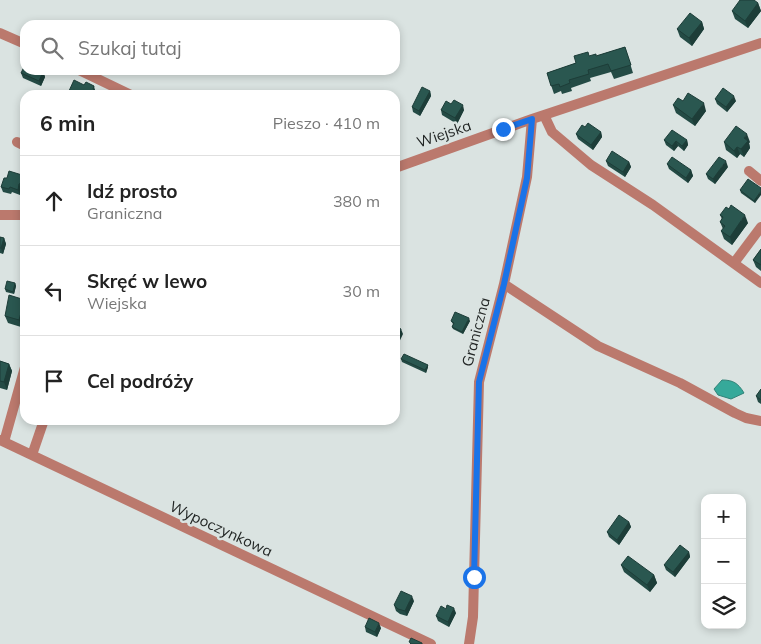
<!DOCTYPE html>
<html lang="pl">
<head>
<meta charset="utf-8">
<style>
  :root { --surface:#fff; --page:#f6f6f6; --text:#222; --muted:#767676; --line:#e0e0e0 }
  body { margin:0; font-family:Mulish,sans-serif; background:var(--page); color:var(--text) }
  .controls { position:absolute; right:15px; bottom:15px; display:grid; overflow:hidden; border-radius:10px; box-shadow:0 2px 8px #0003 }
  .controls button { width:45px; height:45px; display:grid; place-items:center; padding:0; border:0; border-bottom:1px solid var(--line); background:var(--surface); color:var(--text); font:25px sans-serif }
  .stop { position:absolute; width:15px; height:15px; margin:-11px; border:4px solid #1a73e8; border-radius:50%; background:#fff }
  .stop.end { background:#1a73e8; border-color:#fff; box-shadow:0 1px 5px #0008 }
  .list { margin:0; padding:0; list-style:none }
  h2 { display:flex; justify-content:space-between; align-items:center; height:65px; margin:0; padding:0 20px; font-size:21px }
  h2 small { font-size:16px; font-weight:400; color:var(--muted) }
  .list li { display:grid; grid-template-columns:32px 1fr auto; gap:15px; align-items:center; box-sizing:border-box; height:90px; padding:0 20px; border-top:1px solid var(--line) }
  .list b { display:block; font-size:19px; white-space:nowrap }
  .list p { margin:0; font-size:16px; white-space:nowrap; color:var(--muted) }
  .list em { font-size:16px; font-style:normal; color:var(--muted) }
  .icon { flex:none; width:28px; height:28px; fill:none; stroke:currentColor; stroke-width:2; stroke-linecap:round; stroke-linejoin:round }
  .map { position:relative; flex:none; width:761px; height:644px; overflow:hidden }
  .search { position:absolute; background:var(--surface); box-shadow:0 2px 8px #0003; left:20px; top:20px; width:380px; height:55px; display:flex; align-items:center; gap:12px; box-sizing:border-box; padding:0 18px; border-radius:15px; color:var(--muted); font-size:19px }
  .panel { position:absolute; background:var(--surface); box-shadow:0 2px 8px #0003; left:20px; top:90px; width:380px; height:335px; border-radius:15px }
  .map>svg:first-child { display:block }
</style>
</head>
<body>
<div class="map">
<svg width="761" height="644" viewBox="0 0 761 644">
  <rect width="100%" height="100%" fill="#dae3e1"/>
  <path fill="#36a99a" stroke="#308277" d="M722,380C733,380 738,383 744,393L731,399L718,395L714,389Z"/>
  <g fill="none" stroke-linecap="round" stroke-linejoin="round">
    <path stroke="#bb796d" stroke-width="10" d="M0,33L25,44
      M79,70L131,95
      M544,115L552,132L591,165L653,205L761,283
      M17,142L25,146
      M395,168L532,119L761,43
      M749,171L761,181
      M0,215H25
      M734,263L761,227
      M504,284L598,346L680,383L735,413L746,418L761,421
      M0,440L431,644
      M4,442L25,367
      M32,455L44,420
      M469,644L473,617L479,382L504,284L527,177L532,119"/>
  </g>
  <path fill="#244b45" d="M758,3L761,11L748,28L735,19L732,11Z
    M702,22L704,29L692,46L680,37L677,29Z
    M625,47L633,73L614,79L611,72L590,78L591,81L571,88L572,91L562,94L561,91L554,94L547,73L576,63L589,56H596Z
    M45,71L44,74L45,77L41,86L23,78L21,73Z
    M84,85L94,86L95,90L98,92L99,95H71L69,91Z
    M430,91L431,96L420,116L413,112L412,107Z
    M715,99L736,101L727,112L717,104Z
    M683,101L706,111L695,126L676,113L673,105Z
    M451,104L464,110L457,124L442,115L441,110Z
    M585,127L601,132L602,137L593,150L578,139L576,134Z
    M664,140H687L688,145L684,151L678,146L674,151L666,145Z
    M724,142H750L749,143L750,148L744,157L740,154L737,158L726,150Z
    M606,161L629,162L631,167L625,177L608,166Z
    M667,164L691,170L693,176L688,183L669,169Z
    M728,167L715,184L708,179L706,174Z
    M22,175L24,180L23,184L24,188L21,189L20,195L12,192L11,194L3,192L1,187L7,178Z
    M761,188L755,203L741,193L740,190Z
    M720,215L748,223L732,245L724,239L721,231L723,229L720,222L722,219Z
    M0,237L4,238L6,244L3,254L0,253Z
    M761,249V271L756,267L753,260Z
    M15,283L16,286L14,294L6,292L5,289Z
    M25,300V317L21,327L8,323L5,316Z
    M451,321H470L463,334L453,329L452,327L453,324Z
    M401,359L428,365V367L426,373L402,362Z
    M0,361L9,364L12,371L7,390L0,388Z
    M761,389V404L758,402L756,396Z
    M629,522L631,527L619,545L609,537L607,532Z
    M689,552L690,557L675,577L666,570L664,565Z
    M621,565L654,575L657,583L650,592L624,572Z
    M414,601L407,616L400,614L396,611L394,605Z
    M446,609L456,613L449,627L438,621L436,616Z
    M365,627L381,628L377,637L366,632Z"/>
  <path fill="#1d3d38" d="M758,3L761,11L748,28L745,21Z
    M702,22L704,29L692,46L689,38Z
    M41,70L45,71L44,74L45,77L41,86L39,81Z
    M430,91L431,96L420,116L419,111Z
    M734,96L736,101L727,112L726,107Z
    M704,103L706,111L695,126L692,119Z
    M463,105L464,110L457,124L455,118Z
    M601,132L602,137L593,150L591,145Z
    M747,134L750,142L749,143L750,148L744,157L741,149L744,138Z
    M687,140L688,145L684,151L682,146Z
    M676,141L678,146L674,151L672,146Z
    M737,147L740,154L737,158L734,151Z
    M726,161L728,167L715,184L713,179Z
    M629,162L631,167L625,177L623,172Z
    M691,170L693,176L688,183L686,178Z
    M22,175L24,180L23,184L21,180Z
    M19,184L21,189L20,195L18,190Z
    M761,191V195L755,203L754,201Z
    M745,215L748,223L732,245L730,237Z
    M4,238L6,244L3,254L1,248Z
    M15,283L16,286L14,294L13,292Z
    M22,309L25,317L21,327L19,320Z
    M469,318L470,321L463,334L462,332Z
    M401,329L403,334L395,351V342Z
    M9,364L12,371L7,390L4,382Z
    M428,365V367L426,373L425,370Z
    M629,522L631,527L619,545L617,540Z
    M689,552L690,557L675,577L673,572Z
    M654,575L657,583L650,592L647,585Z
    M412,596L414,601L407,616L405,611Z
    M454,608L456,613L449,627L448,622Z
    M379,623L381,628L377,637L375,632Z"/>
  <path fill="#2a5750" stroke="#1d3d38" d="M740,0H754L758,3L745,21L732,11Z
    M690,13L702,22L689,38L677,29Z
    M625,47L631,65L611,71L608,64L588,70L589,74L569,80L570,83L560,87L559,84L551,86L547,73L576,63L574,56L588,52L589,56L596,54V56Z
    M25,65V70H41V71L43,72L39,81L21,73Z
    M74,80L84,85L86,82L94,86L93,89L98,92L97,95H78L69,91Z
    M422,87L430,91L419,111L412,107Z
    M723,88L734,96L726,107L715,99Z
    M688,93L704,103L692,119L673,105L678,98L683,101Z
    M454,100L463,105L455,118L441,110L446,101L451,104Z
    M588,123L601,132L591,145L576,134L582,125L585,127Z
    M736,126L747,134L744,138L748,141L741,149L737,147L734,151L724,142Z
    M672,130L687,140L682,146L676,141L672,146L664,140Z
    M612,151L629,162L623,172L606,161Z
    M672,157L691,170L686,178L667,164Z
    M719,157L726,161L713,179L706,174Z
    M9,171L22,175L21,180L22,183L19,184L18,190L10,187L9,189L1,187L4,178H7Z
    M748,179L761,188V191L754,201L740,190Z
    M731,205L745,215L730,237L721,231L725,226L720,222L723,217L720,215L726,207L729,209Z
    M0,237L4,238L1,248H0Z
    M761,249V265L753,260Z
    M7,281L15,283L13,292L5,289Z
    M9,295L25,300L24,310L22,309L19,320L5,316Z
    M455,312L469,318L462,332L452,327L454,323L451,321Z
    M395,326L401,329L395,342Z
    M404,354L428,365L425,370L401,359Z
    M0,361L9,364L4,382L0,381Z
    M761,389V400L756,396Z
    M619,515L629,522L617,540L607,532Z
    M680,545L689,552L673,572L664,565Z
    M628,556L654,575L647,585L621,565Z
    M401,591L412,596L405,611L398,609L394,605Z
    M447,605L454,608L448,622L436,616L441,606L446,609Z
    M369,618L379,623L375,632L365,627Z
    M411,638L422,643V644H410L411,643L409,642Z"/>
  <g fill="none" stroke-linecap="round" stroke-linejoin="round">
    <path stroke="#1a73e8" stroke-width="6" d="M474,577L479,382L504,284L527,178L532,119L503,129"/>
  </g>
  <g text-anchor="middle" stroke-width="5" stroke-linejoin="round" paint-order="stroke">
    <g font-size="15" fill="#222625" stroke="#dae3e1">
      <text transform="translate(444 134) rotate(-19)" y="5">Wiejska</text>
      <text transform="translate(476 332) rotate(-75)" y="5">Graniczna</text>
      <text transform="translate(221 529) rotate(25)" y="5">Wypoczynkowa</text>
    </g>
  </g>
</svg>
<div class="controls">
<button>+</button>
<button>−</button>
<button><svg class="icon" aria-label="layers" viewBox="0 0 24 24"><path d="M12 4l9 5-9 5-9-5zM3 14l9 5 9-5"/></svg></button>
</div>
<div class="stop" style="left:474px;top:577px"></div>
<div class="stop end" style="left:503px;top:129px"></div>
<div class="search"><svg class="icon" aria-label="search" viewBox="0 0 24 24"><circle cx="10" cy="10" r="6"/><path d="M15 15l6 6"/></svg>Szukaj tutaj</div>
<section class="panel">
<h2>6 min<small>Pieszo · 410 m</small></h2>
<ul class="list">
<li><svg class="icon" aria-label="ahead" viewBox="0 0 24 24"><path d="M12 20V5M6 11l6-6 6 6"/></svg><div><b>Idź prosto</b><p>Graniczna</p></div><em>380 m</em></li>
<li><svg class="icon" aria-label="left" viewBox="0 0 24 24"><path d="M17 20v-9H6M10 6l-5 5 5 5"/></svg><div><b>Skręć w lewo</b><p>Wiejska</p></div><em>30 m</em></li>
<li><svg class="icon" aria-label="arrive" viewBox="0 0 24 24"><path d="M6 21V4h12l-3 4 3 4H6"/></svg><div><b>Cel podróży</b></div></li>
</ul>
</section>
</div>
</body>
</html>
